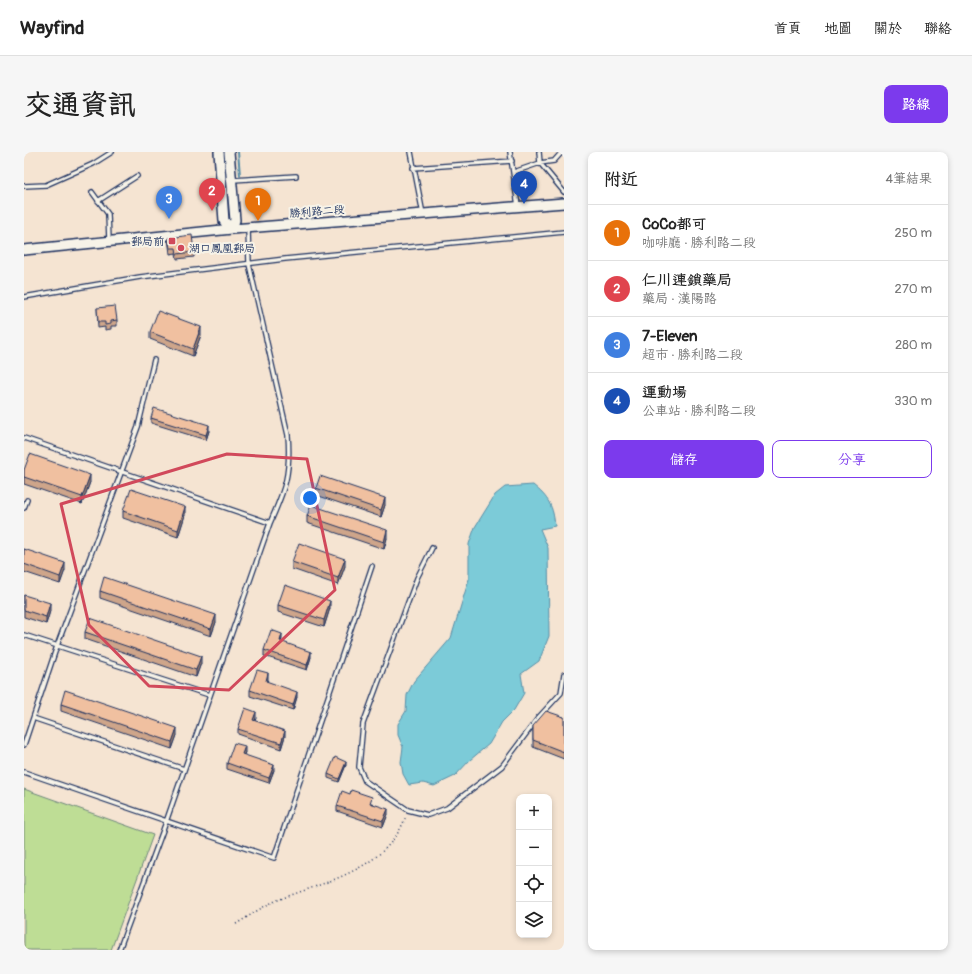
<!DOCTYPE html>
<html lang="zh-TW">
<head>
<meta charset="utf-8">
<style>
  :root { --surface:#fff; --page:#f6f6f6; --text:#222; --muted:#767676; --line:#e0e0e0; --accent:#7c3aed }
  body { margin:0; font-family:Pangolin,"LXGW WenKai TC",sans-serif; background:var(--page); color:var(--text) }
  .controls { position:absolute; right:12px; bottom:12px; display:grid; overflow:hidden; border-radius:8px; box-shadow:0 2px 6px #0003 }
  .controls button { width:36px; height:36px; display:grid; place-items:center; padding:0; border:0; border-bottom:1px solid var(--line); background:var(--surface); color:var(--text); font:20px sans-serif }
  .you { position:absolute; left:286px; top:346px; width:14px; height:14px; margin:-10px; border:3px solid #fff; border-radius:50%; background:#1a73e8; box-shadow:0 0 0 6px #1a73e833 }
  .badge { display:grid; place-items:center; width:26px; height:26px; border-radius:50%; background:var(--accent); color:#fff; font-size:13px; font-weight:700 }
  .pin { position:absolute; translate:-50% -33px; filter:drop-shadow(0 1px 2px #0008) }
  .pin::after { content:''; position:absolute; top:21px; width:14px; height:12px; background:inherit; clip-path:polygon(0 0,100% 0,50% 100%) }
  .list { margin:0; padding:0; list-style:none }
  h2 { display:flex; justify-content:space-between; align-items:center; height:52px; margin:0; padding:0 16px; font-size:17px }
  h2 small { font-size:13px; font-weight:400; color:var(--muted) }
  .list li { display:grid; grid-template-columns:26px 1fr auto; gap:12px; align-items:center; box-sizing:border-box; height:56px; padding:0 16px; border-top:1px solid var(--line) }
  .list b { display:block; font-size:15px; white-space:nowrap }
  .list p { margin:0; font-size:13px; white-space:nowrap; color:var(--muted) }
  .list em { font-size:13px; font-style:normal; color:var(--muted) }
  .actions { display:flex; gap:8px; padding:12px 16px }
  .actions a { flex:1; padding:9px 0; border:1px solid var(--accent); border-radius:8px; text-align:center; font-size:14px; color:var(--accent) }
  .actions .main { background:var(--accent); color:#fff }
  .icon { flex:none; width:22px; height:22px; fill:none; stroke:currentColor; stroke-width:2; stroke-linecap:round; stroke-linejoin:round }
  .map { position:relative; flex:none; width:540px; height:798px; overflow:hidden; border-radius:8px }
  header { display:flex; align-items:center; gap:24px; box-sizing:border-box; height:56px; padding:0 20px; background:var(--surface); border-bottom:1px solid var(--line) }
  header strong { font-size:19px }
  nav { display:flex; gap:22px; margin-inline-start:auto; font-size:14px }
  .intro { display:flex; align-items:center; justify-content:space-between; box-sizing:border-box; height:96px; padding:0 24px }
  h1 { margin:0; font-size:28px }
  .button { padding:10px 18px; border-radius:8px; background:var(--accent); color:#fff; font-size:14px; font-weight:700 }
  main { display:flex; gap:24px; padding:0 24px }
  aside { flex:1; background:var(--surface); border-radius:8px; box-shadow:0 2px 6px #0003 }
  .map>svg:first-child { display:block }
</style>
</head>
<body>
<header>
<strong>Wayfind</strong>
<nav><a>首頁</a><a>地圖</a><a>關於</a><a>聯絡</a></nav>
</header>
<div class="intro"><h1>交通資訊</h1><a class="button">路線</a></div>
<main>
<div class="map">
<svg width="540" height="798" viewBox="0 0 540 798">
  <rect width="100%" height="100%" fill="#f5e4d2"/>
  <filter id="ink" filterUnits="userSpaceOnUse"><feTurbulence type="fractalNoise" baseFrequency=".025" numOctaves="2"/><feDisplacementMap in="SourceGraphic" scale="8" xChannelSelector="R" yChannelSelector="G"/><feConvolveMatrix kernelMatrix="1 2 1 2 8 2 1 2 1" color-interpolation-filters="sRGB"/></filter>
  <g filter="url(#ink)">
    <path fill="#bedd95" stroke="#6c867a" d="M0,637L129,683L87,798H0Z"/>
    <path fill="#7ccbd8" stroke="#558da7" d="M509,333C525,346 529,354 531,374L516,377L524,396L525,484L515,509L497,522L500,541L490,558L478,570L465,592L446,608L431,624L410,634L399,631L385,633L379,622L377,610L379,595L374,583V572L382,559L383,543L390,529L427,486L445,427V392L451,375L471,343L481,335Z"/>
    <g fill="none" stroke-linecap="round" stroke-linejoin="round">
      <path stroke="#558da7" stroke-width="2" d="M214,0L216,23"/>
      <defs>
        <path id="lane" d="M387,0L399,62
          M486,0L494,54
          M515,0L516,11L540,40
          M389,16L488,9
          M490,20L516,11L530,9L538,0
          M209,28L272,24
          M0,34L22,33L69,12L88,0
          M68,40L84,62L85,88
          M74,49L113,24
          M0,145L116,125L261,107L540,80
          M0,286L246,371
          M0,356L3,348
          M408,396L393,426L339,572L335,615L341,629L384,658L404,663L423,656L478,614L514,566L537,541L540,522
          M0,483L185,543
          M9,566L160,617
          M0,593L33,494L114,275L130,208
          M0,620L250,706L348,414
          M95,798L142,670L246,371C261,337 267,322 264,283L225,112L224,77"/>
        <path id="secondary" d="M195,0L200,69L208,77L211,68L205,0
          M0,98L208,77L540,51"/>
      </defs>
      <use href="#lane" stroke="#1b2f5e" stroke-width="6"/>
      <use href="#secondary" stroke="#1b2f5e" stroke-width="12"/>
      <path stroke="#1b2f5e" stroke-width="1.5" stroke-dasharray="1 3" stroke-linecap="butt" d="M212,772C224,765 236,756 249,750C297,730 362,720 382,664"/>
      <use href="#lane" stroke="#f7f3e8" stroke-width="3.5"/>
      <use href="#secondary" stroke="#f7f3e8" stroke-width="9"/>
    </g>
    <path fill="#cea58a" stroke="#1b2f5e" d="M144,86L170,100V105L153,107L152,101L146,102Z
      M73,156L93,168V174H87V177L81,178V175L74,176Z
      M126,180L177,183L169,204L126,187Z
      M127,266L185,279L182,288L127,271Z
      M0,318L66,330L58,352L0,332Z
      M292,336L361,353L357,365L292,343Z
      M99,359L161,363L154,385L99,366Z
      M283,364L363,386L360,397L283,371Z
      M0,397L41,418L36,432L0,420Z
      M268,410L321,414L314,433L268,417Z
      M76,439L192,470L187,484L76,446Z
      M0,443L26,459L22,472L0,465Z
      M254,453L306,456L300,475L254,460Z
      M61,480L177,511L172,525L61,487Z
      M258,487L257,490L287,505L283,518L240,504V498Z
      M244,527L243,530L273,545L269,558L226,544V538Z
      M37,552L153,583L148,597L37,559Z
      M540,565V607L509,595V574Z
      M232,566L231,569L261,584L257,597L214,582V577Z
      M221,600L220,603L250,618L245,631L203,617V611Z
      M322,613L315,630L304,626V622Z
      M348,651L364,662L359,675L313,659V654Z"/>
    <path fill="#a88670" stroke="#1b2f5e" d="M177,175V183L169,204V197Z
      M185,273V279L182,288V283Z
      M66,323V330L58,352V345Z
      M361,346V353L357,365V358Z
      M161,355V363L154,385V378Z
      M363,378V386L360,397V390Z
      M321,407V414L314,433V426Z
      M41,411V418L36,432V425Z
      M306,449V456L300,475V468Z
      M26,451V459L22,472V465Z
      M192,463V470L187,484V477Z
      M258,482V487L256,495V489Z
      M287,500V505L283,518V513Z
      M177,504V511L172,525V518Z
      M244,521V527L242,535V529Z
      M273,540V545L269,558V553Z
      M232,560V566L229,573V568Z
      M153,576V583L148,597V590Z
      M261,579V584L257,597V591Z
      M221,594V600L218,608V602Z
      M322,610V613L315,630V627Z
      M250,613V618L245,631V626Z
      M364,657V662L359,675V669Z"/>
    <path fill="#f0c0a0" stroke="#1b2f5e" d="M168,83L170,100L153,102L152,96H146L144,86Z
      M91,154L93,168L87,169V172L81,173V170H74L73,156Z
      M134,159L177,175L169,197L126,180Z
      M130,256L185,273L182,283L127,266Z
      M6,302L66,323L58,345L0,325V318Z
      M296,324L361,346L357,358L292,336Z
      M107,337L161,355L154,378L99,359Z
      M287,353L363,378L360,390L283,364Z
      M275,391L321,407L314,426L268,410Z
      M0,397L41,411L36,425L0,412Z
      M80,425L192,463L187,477L76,439Z
      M261,433L306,449L300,468L254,453Z
      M0,443L26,451L22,465L0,458Z
      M66,466L177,504L172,518L61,480Z
      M247,478L258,482L256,489L287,500L283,513L240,498Z
      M233,518L244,521L242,529L273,540L269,553L226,538Z
      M41,538L153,576L148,590L37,552Z
      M221,556L232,560L229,568L261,579L257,591L214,577Z
      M522,559L540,565V600L509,588V574Z
      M210,591L221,594L218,602L250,613L245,626L203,611Z
      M311,605L322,610L315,627L304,622Z
      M327,638L348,645L346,651L364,657L359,669L313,654L318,639L326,642Z"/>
  </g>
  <path fill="none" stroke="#d1495b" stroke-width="3" stroke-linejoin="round" d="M203,302L283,307L311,438L205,538L125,534L65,473L37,352Z"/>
  <g fill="#d1495b" stroke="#f7f3e8" stroke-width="1.5">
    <rect x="144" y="85" width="8" height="8" rx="2"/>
    <circle cx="157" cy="96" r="4"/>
  </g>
  <g text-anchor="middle" stroke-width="4" stroke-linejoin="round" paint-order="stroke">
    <g font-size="11" fill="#1b2f5e" stroke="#f7f3e8">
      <text transform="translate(293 59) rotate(-4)" y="4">勝利路二段</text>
    </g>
    <g font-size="11" fill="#1b2f5e" stroke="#f7f3e8" text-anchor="end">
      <text x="140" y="93">郵局前</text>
      <text x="165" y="100" text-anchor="start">湖口鳳凰郵局</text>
    </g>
  </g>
</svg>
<div class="controls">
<button>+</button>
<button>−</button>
<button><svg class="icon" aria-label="locate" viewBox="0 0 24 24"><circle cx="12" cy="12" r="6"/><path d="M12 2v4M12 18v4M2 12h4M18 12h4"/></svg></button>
<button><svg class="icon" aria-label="layers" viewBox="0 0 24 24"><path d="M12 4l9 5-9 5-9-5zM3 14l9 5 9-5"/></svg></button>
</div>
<div class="you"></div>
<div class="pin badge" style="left:234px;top:69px;background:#e8710a">1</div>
<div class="pin badge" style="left:188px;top:59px;background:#e0444e">2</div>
<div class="pin badge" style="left:145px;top:67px;background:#3f7fe0">3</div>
<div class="pin badge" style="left:500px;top:52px;background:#1a4fb4">4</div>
</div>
<aside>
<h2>附近<small>4筆結果</small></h2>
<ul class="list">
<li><span class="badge" style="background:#e8710a">1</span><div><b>CoCo都可</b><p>咖啡廳 · 勝利路二段</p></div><em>250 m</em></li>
<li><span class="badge" style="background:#e0444e">2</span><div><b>仁川連鎖藥局</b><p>藥局 · 漢陽路</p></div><em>270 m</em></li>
<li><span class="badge" style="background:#3f7fe0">3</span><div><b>7-Eleven</b><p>超市 · 勝利路二段</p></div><em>280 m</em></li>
<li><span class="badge" style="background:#1a4fb4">4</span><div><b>運動場</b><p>公車站 · 勝利路二段</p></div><em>330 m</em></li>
</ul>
<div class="actions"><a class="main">儲存</a><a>分享</a></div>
</aside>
</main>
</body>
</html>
